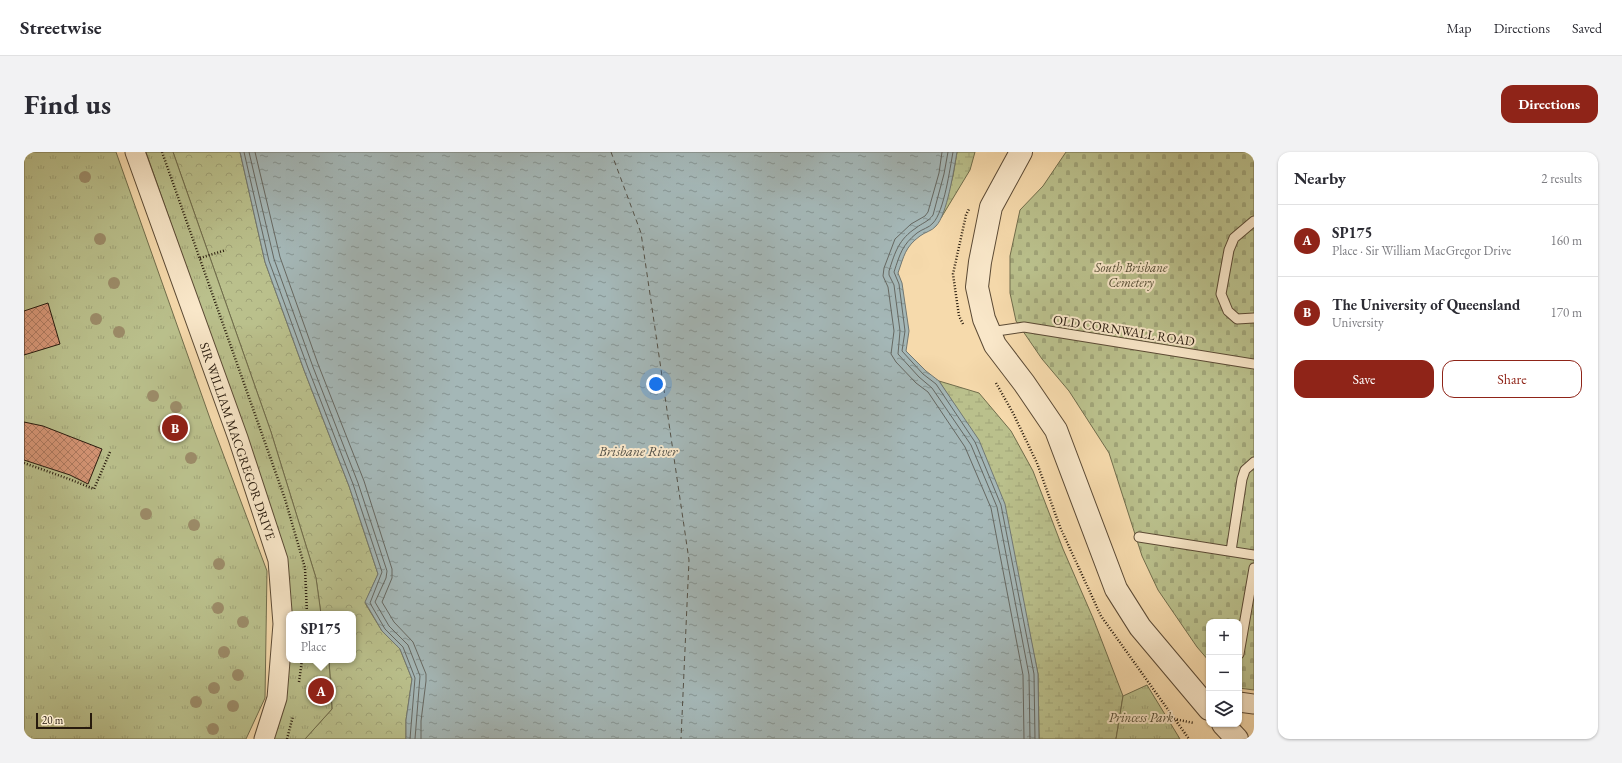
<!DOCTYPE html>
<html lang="en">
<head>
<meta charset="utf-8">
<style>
  :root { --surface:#fff; --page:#f2f2f3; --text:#2b2b33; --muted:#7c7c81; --line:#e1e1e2; --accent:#8f2418 }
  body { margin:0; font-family:"EB Garamond",serif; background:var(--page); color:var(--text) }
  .controls { position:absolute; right:12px; bottom:12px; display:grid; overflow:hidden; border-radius:8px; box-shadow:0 1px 3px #0004 }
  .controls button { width:36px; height:36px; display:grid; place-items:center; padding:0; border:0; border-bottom:1px solid var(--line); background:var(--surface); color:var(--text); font:20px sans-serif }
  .scale { position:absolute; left:12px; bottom:10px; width:56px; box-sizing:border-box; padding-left:4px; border:2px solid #271a0d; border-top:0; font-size:11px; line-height:14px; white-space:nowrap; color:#271a0d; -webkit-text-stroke:3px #f9e7c9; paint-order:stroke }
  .you { position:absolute; left:632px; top:232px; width:14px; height:14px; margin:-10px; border:3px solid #fff; border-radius:50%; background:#1a73e8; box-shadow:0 0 0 6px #1a73e833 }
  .badge { display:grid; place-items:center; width:26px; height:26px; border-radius:50%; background:var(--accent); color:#fff; font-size:13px; font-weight:700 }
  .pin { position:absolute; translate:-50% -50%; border:2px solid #fff; box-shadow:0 1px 4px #0006 }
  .popup { position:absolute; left:262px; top:459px; width:70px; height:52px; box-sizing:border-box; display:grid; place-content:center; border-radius:8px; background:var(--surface); filter:drop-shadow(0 1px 3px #0005); font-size:13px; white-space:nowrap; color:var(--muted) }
  .popup b { font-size:15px; color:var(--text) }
  .popup::after { content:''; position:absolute; left:50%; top:100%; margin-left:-8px; border:8px solid transparent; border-top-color:var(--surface) }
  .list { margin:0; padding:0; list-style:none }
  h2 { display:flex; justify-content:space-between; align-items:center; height:52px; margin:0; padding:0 16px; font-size:17px }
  h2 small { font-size:13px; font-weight:400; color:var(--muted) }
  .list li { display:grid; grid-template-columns:26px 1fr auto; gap:12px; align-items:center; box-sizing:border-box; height:72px; padding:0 16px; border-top:1px solid var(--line) }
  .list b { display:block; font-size:15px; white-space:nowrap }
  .list p { margin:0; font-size:13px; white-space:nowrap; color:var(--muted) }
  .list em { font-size:13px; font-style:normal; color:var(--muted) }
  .actions { display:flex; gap:8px; padding:12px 16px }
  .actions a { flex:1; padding:9px 0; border:1px solid var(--accent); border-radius:12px; text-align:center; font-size:14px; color:var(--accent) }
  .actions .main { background:var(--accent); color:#fff }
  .icon { flex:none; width:22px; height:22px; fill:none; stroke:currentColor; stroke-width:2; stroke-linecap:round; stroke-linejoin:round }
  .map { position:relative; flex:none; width:1230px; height:587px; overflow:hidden; border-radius:12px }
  header { display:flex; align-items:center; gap:24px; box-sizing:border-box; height:56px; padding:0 20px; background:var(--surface); border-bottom:1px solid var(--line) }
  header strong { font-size:19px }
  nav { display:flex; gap:22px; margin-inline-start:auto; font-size:14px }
  .intro { display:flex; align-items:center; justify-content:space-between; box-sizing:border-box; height:96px; padding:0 24px }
  h1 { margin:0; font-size:28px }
  .button { padding:10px 18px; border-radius:12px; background:var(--accent); color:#fff; font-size:14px; font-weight:700 }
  main { display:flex; gap:24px; padding:0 24px }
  aside { flex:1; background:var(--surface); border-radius:12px; box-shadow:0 1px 3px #0004 }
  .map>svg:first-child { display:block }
</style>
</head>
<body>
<header>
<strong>Streetwise</strong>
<nav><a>Map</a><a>Directions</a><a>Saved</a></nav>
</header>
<div class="intro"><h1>Find us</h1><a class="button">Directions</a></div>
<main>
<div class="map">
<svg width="1230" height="587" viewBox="0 0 1230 587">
  <defs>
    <pattern id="forest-crowns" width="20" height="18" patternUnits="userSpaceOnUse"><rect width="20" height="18" fill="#bac08c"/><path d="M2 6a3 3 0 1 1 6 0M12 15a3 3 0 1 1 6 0" fill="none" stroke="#a0a478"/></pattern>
    <pattern id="wetland-marsh" width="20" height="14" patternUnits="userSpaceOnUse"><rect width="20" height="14" fill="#bac08c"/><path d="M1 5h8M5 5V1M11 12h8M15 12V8" fill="none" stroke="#a0a478"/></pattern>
    <pattern id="cemetery-stones" width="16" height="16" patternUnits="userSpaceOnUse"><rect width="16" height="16" fill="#bac08c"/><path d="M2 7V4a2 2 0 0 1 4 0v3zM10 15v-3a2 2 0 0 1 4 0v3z" fill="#a0a478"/></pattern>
    <pattern id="park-tufts" width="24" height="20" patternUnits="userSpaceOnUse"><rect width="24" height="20" fill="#bac08c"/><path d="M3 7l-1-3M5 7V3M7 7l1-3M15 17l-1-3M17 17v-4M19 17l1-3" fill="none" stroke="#a0a478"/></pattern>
    <pattern id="water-ripples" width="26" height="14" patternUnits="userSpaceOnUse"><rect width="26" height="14" fill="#a4b7b7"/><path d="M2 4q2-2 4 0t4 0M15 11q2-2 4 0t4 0" fill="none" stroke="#869493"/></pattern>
    <pattern id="building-cross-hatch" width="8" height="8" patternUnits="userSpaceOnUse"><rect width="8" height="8" fill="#d79677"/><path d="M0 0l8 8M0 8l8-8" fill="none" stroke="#ae7a60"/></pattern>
  </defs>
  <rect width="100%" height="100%" fill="#f6daac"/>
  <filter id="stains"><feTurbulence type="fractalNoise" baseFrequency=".005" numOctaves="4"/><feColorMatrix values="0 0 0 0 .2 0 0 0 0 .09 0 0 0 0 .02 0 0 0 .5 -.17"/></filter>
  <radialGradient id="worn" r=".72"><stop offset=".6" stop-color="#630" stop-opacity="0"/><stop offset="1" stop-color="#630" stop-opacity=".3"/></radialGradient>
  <path fill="url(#forest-crowns)" stroke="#706d4c" d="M149,0H216L241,110L280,218L325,334L354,422L341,451L358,479L376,497L388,527L382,568V587H281L308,557L305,508H329V462H297L292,426L247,280Z"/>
  <path fill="url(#wetland-marsh)" stroke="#706d4c" d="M933,0H951L946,18L917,66L929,24Z
    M915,229L955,241L987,279L1009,319L1039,397L1069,466L1099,544L1092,587H1015L1014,522L1000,455L931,254Z"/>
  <path fill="url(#cemetery-stones)" stroke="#706d4c" d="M1042,0H1230V538L1215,536V470H1185V509L1173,495L1134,438L1118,404L1085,301L1045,239L1018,207L992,169L986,141V104L996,58L1019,34Z"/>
  <path fill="url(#park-tufts)" stroke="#706d4c" d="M0,0H92L189,275L243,419L241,546L222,587H0Z
    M122,0H149L247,280L292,426L297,462H266L158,103Z
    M265,508H305L308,557L281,587H250Z
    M1123,533L1156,587H1092L1099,544Z"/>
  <path fill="url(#water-ripples)" stroke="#727873" d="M216,0H933C930,17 923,63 912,74C908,79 901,80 896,84C881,95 880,104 874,121L878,131L885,179L882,199L902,219L915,229L955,288L981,352L1014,522L1015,587H382V568L388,527L376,497L358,479L341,450L354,422L325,334L280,218L241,110Z"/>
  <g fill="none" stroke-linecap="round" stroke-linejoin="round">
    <path stroke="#666862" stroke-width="1" d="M220,0L245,109L284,216L329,332L358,420L346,451L361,477L379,495L391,526L386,587
      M225,0L250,107L289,215L334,331L363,419L362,426L351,450L365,474L384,493L396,524L391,587
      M231,0L256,105L294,212L340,329L368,417V426L358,450L370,470L389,490L402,522V529L397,569V587
      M918,0L915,21L904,60L901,64L887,72L871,87L860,116L859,124L864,135L870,179L867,202L872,210L892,231L904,240L941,295L967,356L999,523L1000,587
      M924,0L920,22L909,63C904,70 898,71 892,76C875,87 871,100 865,119V123L870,133L876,179L874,202L895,225L908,236L947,293L973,355L1005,523L1006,587
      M929,0C926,16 920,60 909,71C905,76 898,77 893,81C878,93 876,102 870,120L875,132L881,179L878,199L899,222L912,232L951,290L977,353L1010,522L1011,587"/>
    <path stroke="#535148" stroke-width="1" stroke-dasharray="5 4" stroke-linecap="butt" d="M587,0L617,81L665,408L657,587"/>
  </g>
  <path fill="url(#building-cross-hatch)" stroke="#271a0d" d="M24,151L36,192L0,203V159Z
    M0,270L19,274L78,297L64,332L46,323L0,308Z
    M291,528H303V551H291Z"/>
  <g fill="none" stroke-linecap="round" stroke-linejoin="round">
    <defs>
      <path id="service" d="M1230,69L1210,86L1205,98L1197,142L1204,159L1213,167L1230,166
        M966,180L1000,175L1230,212
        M1115,385L1230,403
        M1207,399L1218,327L1221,318L1230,310
        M1215,502L1230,416"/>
      <path id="minor" d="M111,0L214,286L254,408L259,472L253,546L240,587
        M1215,550L1230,552"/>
      <path id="tertiary" d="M997,0L967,55L956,110L953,135L960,167L971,193L1000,231L1032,278L1092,437L1116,475L1185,557
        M1199,572L1213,587"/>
    </defs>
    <use href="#service" stroke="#5b4a35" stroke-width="11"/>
    <use href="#minor" stroke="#5b4a35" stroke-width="21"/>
    <use href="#tertiary" stroke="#5b4a35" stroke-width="24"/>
    <path stroke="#271a0d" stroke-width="2.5" stroke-dasharray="1 2" stroke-linecap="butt" d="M138,0L261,347L281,416L283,462
      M176,106L202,98
      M939,172L935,164L929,122L942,63L945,57
      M972,231L989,261L1013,311L1036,375L1077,464L1165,587
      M0,311L45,327L70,337L86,300
      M275,530L278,508
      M1150,567L1170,571
      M263,587L269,564"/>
    <use href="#service" stroke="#f9e7c9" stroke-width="9"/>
    <use href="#minor" stroke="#f9e7c9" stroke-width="19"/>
    <use href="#tertiary" stroke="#f9e7c9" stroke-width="22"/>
  </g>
  <g fill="#9c8c69">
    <circle cx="61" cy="25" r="6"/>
    <circle cx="76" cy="87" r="6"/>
    <circle cx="90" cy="131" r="6"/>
    <circle cx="72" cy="167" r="6"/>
    <circle cx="95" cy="180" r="6"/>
    <circle cx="129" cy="244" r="6"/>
    <circle cx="152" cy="255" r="6"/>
    <circle cx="140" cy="277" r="6"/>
    <circle cx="167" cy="306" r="6"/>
    <circle cx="122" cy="362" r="6"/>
    <circle cx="170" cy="373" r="6"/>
    <circle cx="195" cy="412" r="6"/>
    <circle cx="194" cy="456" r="6"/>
    <circle cx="219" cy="470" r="6"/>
    <circle cx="200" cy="500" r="6"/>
    <circle cx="214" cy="523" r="6"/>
    <circle cx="190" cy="536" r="6"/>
    <circle cx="172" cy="550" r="6"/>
    <circle cx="209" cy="554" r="6"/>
    <circle cx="189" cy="577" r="6"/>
  </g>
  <g text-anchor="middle" stroke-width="4" stroke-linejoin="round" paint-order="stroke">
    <g font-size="13" font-style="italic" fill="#534c33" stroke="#f9e7c9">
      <text x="1107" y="120">South Brisbane<tspan x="1107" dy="15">Cemetery</tspan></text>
      <text x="1117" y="570">Princess Park</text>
    </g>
    <g font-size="13" fill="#271a0d" stroke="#f9e7c9">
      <text transform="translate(1100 178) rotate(9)" y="5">OLD CORNWALL ROAD</text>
      <text transform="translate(214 289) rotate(71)" y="5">SIR WILLIAM MACGREGOR DRIVE</text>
    </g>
    <g font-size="14" font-style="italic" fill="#535148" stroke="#f9e7c9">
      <text x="614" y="304">Brisbane River</text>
    </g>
  </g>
  <rect width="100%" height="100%" filter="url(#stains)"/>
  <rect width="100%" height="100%" fill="url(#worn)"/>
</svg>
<div class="controls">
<button>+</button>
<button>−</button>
<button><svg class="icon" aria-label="layers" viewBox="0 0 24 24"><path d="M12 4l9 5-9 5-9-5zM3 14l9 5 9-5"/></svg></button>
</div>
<div class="scale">20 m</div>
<div class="you"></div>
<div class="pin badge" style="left:297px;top:539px">A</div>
<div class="popup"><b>SP175</b>Place</div>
<div class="pin badge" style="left:151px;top:276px">B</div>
</div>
<aside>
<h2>Nearby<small>2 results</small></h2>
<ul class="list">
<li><span class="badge">A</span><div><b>SP175</b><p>Place · Sir William MacGregor Drive</p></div><em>160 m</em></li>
<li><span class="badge">B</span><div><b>The University of Queensland</b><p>University</p></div><em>170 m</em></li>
</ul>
<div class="actions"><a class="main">Save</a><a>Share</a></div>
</aside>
</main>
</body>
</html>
